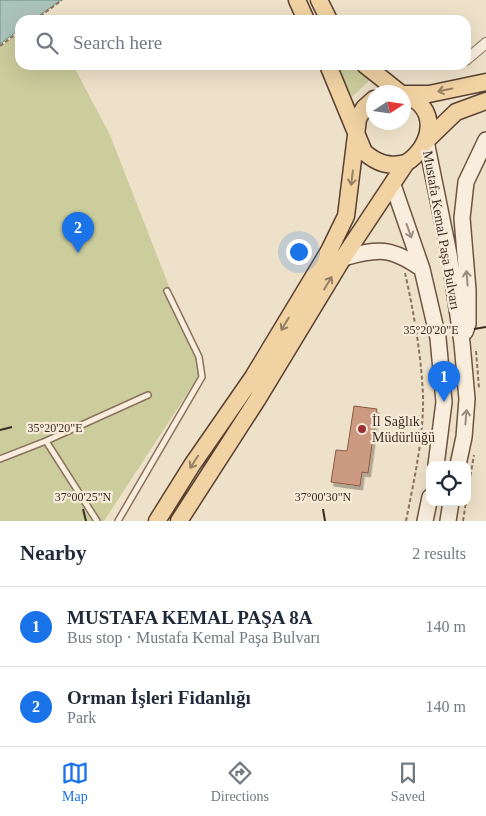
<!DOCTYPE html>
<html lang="en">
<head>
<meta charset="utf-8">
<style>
  :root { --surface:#fff; --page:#f6f6f7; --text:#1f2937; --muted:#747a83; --line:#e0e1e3; --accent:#1a73e8 }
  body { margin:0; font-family:"Times New Roman",serif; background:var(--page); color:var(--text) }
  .controls { position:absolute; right:15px; bottom:15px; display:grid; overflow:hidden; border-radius:10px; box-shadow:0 5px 20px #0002 }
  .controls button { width:45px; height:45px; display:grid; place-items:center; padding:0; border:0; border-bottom:1px solid var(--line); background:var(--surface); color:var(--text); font:25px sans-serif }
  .compass { position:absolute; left:366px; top:85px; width:45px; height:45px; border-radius:50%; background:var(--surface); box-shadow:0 5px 20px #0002; rotate:78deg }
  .you { position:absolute; left:298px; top:251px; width:18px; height:18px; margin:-12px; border:4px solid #fff; border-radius:50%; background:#1a73e8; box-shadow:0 0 0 8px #1a73e833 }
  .badge { display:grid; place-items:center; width:32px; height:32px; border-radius:50%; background:var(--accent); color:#fff; font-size:16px; font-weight:700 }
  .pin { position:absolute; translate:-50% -41px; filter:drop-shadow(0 1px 2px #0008) }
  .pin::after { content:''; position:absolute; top:26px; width:18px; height:15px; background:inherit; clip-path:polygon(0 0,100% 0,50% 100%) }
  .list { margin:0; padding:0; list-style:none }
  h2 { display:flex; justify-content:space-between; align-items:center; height:65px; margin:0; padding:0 20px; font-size:21px }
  h2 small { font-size:16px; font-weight:400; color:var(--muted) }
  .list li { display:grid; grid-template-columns:32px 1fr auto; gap:15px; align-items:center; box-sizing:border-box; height:80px; padding:0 20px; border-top:1px solid var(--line) }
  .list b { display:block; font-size:19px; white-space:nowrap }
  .list p { margin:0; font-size:16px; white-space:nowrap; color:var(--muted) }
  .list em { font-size:16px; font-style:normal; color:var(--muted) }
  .icon { flex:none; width:28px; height:28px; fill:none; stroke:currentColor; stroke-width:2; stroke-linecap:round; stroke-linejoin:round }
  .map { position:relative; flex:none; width:486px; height:521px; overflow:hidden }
  .search { position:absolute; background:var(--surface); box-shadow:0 5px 20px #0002; left:15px; right:15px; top:15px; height:55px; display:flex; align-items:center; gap:12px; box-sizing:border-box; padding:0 18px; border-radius:15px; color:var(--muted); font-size:19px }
  .sheet { height:225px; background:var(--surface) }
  nav { display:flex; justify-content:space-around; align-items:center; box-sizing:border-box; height:70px; border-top:1px solid var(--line); background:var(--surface); font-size:14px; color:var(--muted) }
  nav a { display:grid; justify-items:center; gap:2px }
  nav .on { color:var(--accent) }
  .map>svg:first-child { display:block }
</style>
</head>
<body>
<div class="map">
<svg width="486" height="521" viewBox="0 0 486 521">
  <defs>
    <filter id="shadow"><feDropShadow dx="2.5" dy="4" stdDeviation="0" flood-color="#0004"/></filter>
  </defs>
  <rect width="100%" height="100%" fill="#eee1c9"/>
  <path fill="#cbcd9d" d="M20,32V65H73L110,135L202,371L104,521H0V47Z
    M337,65H358L372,78L352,97Z"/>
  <path fill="#aac3ba" stroke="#709187" d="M0,0H61L33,20H20V29L0,44Z"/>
  <path fill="#cc9a80" stroke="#8a5a44" filter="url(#shadow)" d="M354,406L377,409L368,473L362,472L360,486L331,482L336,450L347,451Z"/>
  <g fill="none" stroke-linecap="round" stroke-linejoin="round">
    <defs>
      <path id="lane" d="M46,441L97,521
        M0,459L46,441L148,395
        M118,521L202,377L199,357L167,291"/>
      <path id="street" d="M466,60L486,43"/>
      <path id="secondary" d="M426,141L449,254L462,343L467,399L464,437L458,465
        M393,185L422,269L438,338L444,402L436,465
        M343,258C379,248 391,247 422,269
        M465,332L468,324V290L462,218L466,182L486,140
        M425,521L430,497
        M448,521L451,502"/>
      <path id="primary" d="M297,0L306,20
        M319,0L329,20
        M328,65L364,152C378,164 389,167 406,163
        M365,65L399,92
        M404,94H429L486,82
        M426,141L456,112L486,101
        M157,521L192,465L253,377L329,251L346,216L358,119L364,108L374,99
        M179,521L257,400L343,258L406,163C434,145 439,106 404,95"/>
    </defs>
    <use href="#lane" stroke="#8b725e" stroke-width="8"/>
    <use href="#street" stroke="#8b725e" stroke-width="12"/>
    <use href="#secondary" stroke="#6d5441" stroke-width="18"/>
    <use href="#primary" stroke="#594132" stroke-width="19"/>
    <path stroke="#8b725e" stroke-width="2" stroke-dasharray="4 2.5" stroke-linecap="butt" d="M35,20L62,0
      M0,46L20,31
      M405,273C414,313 421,354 423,395C424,437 414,480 406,521
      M476,351L479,388
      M467,495L474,455
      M463,521L466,502"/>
    <use href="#lane" stroke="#f9eedd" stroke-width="5"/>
    <use href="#street" stroke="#f9eedd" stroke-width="10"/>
    <use href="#secondary" stroke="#f9eedd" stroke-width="15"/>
    <use href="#primary" stroke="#f0d2a3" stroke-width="16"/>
  </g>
  <defs><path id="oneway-shaft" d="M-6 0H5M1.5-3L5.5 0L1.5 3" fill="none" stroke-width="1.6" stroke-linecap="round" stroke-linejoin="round" transform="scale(1.25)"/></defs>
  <g stroke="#967f62">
    <use href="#oneway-shaft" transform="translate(445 90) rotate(168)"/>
    <use href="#oneway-shaft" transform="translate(352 178) rotate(97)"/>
    <use href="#oneway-shaft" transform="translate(328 283) rotate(-59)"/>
    <use href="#oneway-shaft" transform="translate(285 324) rotate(121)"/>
    <use href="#oneway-shaft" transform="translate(194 462) rotate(123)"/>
  </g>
  <g stroke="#9a8d7f">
    <use href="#oneway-shaft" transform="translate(409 231) rotate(71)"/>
    <use href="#oneway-shaft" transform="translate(467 278) rotate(-95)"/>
    <use href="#oneway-shaft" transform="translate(466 417) rotate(-85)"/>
  </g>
  <path fill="none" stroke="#3c2c21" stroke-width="2" d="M474,329L486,327M0,430L12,427M83,509L86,521M323,509L325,521"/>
  <circle fill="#992e37" stroke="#f6ebd9" stroke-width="2" cx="362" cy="429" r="5"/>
  <g text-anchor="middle" stroke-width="4.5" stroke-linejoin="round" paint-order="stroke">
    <g font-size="14" fill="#3c2c21" stroke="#f6ebd9">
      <text transform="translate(442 230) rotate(80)" y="5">Mustafa Kemal Paşa Bulvarı</text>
    </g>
    <g font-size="14" fill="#3c2c21" stroke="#f6ebd9" text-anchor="start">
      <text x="372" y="426">İl Sağlık<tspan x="372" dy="16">Müdürlüğü</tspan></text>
    </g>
  </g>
  <g font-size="12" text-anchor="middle" fill="#3c2c21" stroke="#f6ebd9" stroke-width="4.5" stroke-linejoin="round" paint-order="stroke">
    <text x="431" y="334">35°20'20"E</text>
    <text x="55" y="432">35°20'20"E</text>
    <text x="83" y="501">37°00'25"N</text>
    <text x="323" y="501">37°00'30"N</text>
  </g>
</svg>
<div class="controls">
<button><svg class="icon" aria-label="locate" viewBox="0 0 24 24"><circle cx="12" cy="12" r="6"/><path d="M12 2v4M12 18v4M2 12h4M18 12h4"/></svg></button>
</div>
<svg class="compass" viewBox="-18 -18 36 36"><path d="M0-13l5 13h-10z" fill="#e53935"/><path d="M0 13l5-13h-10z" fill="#747a83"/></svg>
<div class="you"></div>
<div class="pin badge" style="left:444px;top:402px">1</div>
<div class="pin badge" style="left:78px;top:253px">2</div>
<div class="search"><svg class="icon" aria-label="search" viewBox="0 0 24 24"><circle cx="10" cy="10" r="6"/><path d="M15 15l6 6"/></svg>Search here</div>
</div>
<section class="sheet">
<h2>Nearby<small>2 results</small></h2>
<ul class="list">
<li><span class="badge">1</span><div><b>MUSTAFA KEMAL PAŞA 8A</b><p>Bus stop · Mustafa Kemal Paşa Bulvarı</p></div><em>140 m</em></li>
<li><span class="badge">2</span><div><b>Orman İşleri Fidanlığı</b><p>Park</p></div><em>140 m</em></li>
</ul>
</section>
<nav>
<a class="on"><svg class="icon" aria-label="map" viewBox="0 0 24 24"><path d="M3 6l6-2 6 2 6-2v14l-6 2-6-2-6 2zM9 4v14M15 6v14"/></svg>Map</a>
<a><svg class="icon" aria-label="directions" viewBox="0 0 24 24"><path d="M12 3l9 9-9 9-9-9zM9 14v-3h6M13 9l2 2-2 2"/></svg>Directions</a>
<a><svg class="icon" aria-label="saved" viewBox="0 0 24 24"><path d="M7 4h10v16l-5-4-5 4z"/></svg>Saved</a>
</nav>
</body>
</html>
